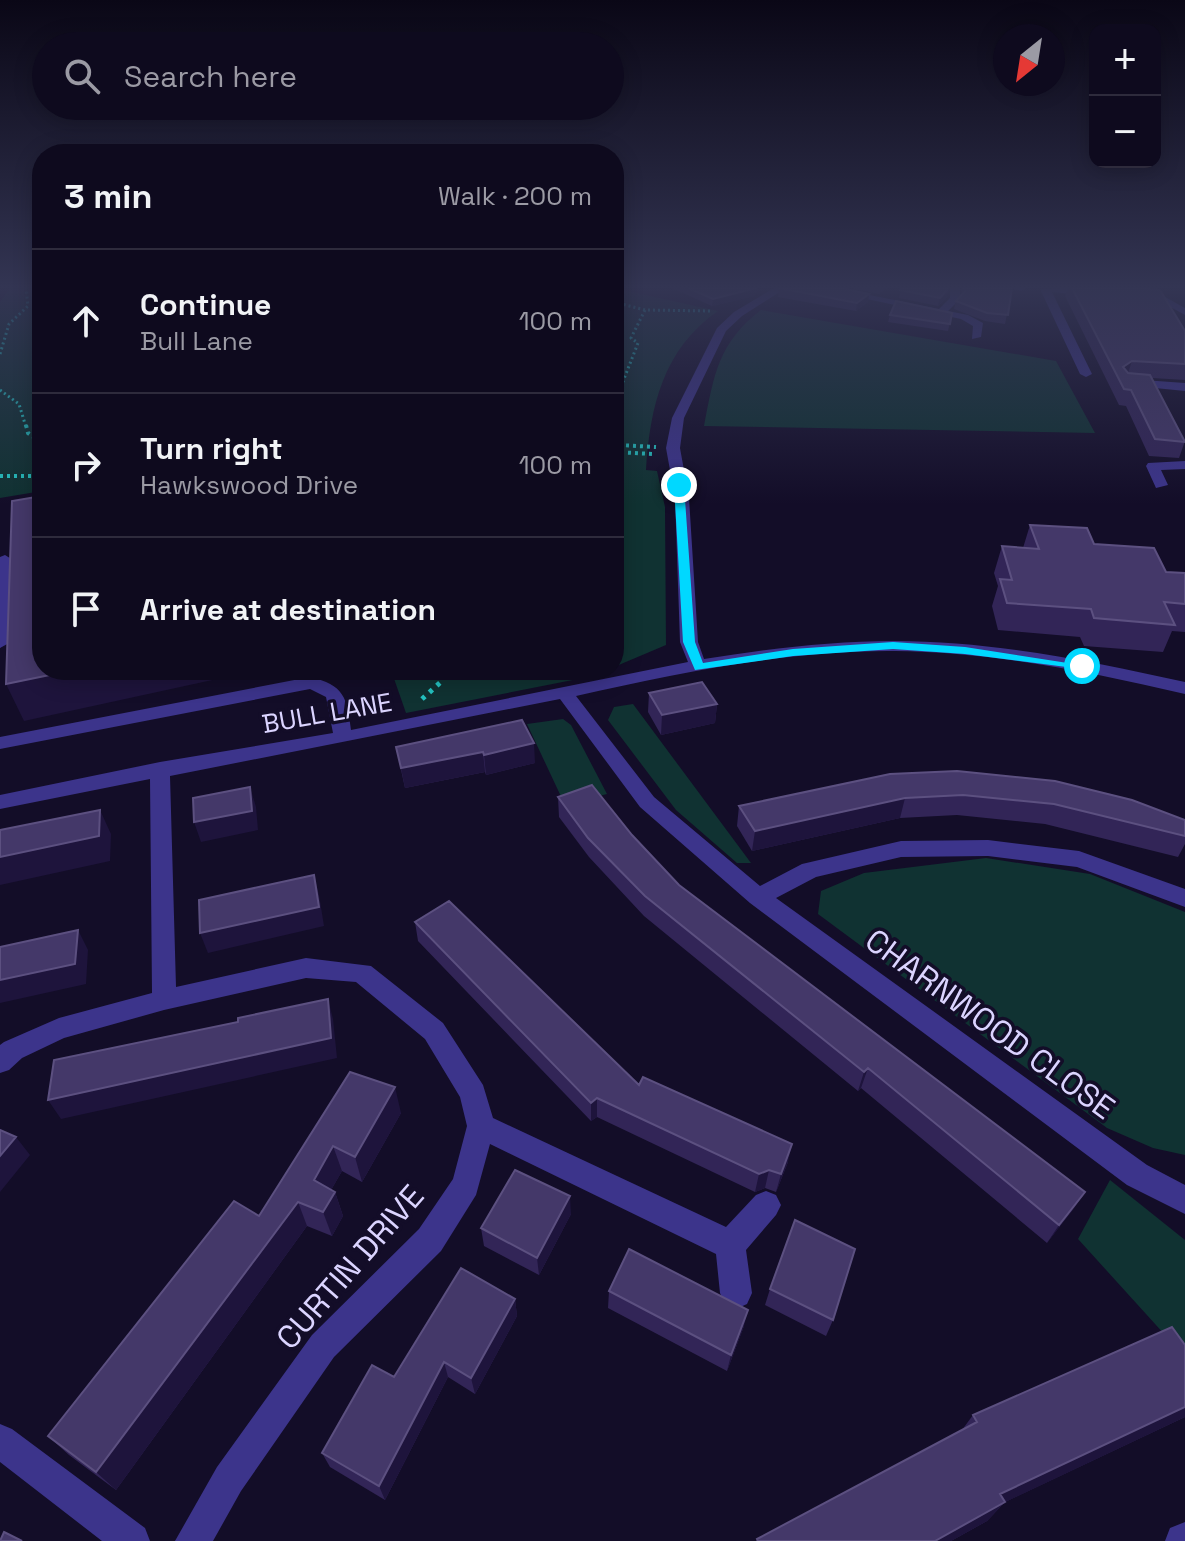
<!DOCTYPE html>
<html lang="en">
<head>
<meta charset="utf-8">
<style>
  :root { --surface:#0e0a1e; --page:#1c182b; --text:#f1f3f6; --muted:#9b9aa4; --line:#2e2b3c }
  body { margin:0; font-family:"Space Grotesk",sans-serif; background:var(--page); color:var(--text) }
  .controls { position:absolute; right:24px; top:24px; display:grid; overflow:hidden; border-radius:16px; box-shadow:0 4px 20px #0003 }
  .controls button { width:72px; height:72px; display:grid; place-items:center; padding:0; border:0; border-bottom:2px solid var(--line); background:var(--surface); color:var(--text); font:40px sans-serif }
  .compass { position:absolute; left:993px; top:24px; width:72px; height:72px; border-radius:50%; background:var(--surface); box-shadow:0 4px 20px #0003; rotate:210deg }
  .stop { position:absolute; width:24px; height:24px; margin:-18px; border:6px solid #00d8ff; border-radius:50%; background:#fff }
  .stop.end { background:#00d8ff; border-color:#fff; box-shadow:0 2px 8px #0008 }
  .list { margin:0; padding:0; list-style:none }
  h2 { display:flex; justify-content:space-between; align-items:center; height:104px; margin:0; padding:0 32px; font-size:34px }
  h2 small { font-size:26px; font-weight:400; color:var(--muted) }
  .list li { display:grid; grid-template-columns:52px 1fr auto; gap:24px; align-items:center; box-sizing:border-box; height:144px; padding:0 32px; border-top:2px solid var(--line) }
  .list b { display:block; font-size:30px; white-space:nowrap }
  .list p { margin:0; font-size:26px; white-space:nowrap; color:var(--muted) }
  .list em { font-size:26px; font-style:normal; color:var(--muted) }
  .icon { flex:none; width:44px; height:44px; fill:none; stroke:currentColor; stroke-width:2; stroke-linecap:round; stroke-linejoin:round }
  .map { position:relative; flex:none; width:1185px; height:1541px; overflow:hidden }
  .search { position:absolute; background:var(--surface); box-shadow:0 4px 20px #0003; left:32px; top:32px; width:592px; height:88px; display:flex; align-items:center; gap:20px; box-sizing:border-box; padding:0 28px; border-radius:44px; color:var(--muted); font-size:30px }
  .panel { position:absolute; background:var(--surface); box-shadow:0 4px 20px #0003; left:32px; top:144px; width:592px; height:536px; border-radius:32px }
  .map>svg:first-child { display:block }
</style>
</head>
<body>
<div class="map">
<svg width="1185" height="1541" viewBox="0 0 1185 1541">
  <rect width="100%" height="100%" fill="#130d28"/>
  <path fill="#103232" d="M10,288H42V491L0,498V302Z
    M614,288L718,311C663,349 650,407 646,470L657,471L665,507L666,645L614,667Z
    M761,310L1056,361L1095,433L704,426C714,375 718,343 761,310Z
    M391,670H606L588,677L406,713Z
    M633,704L751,863H737L676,810L608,720L614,707Z
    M563,719L571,725L607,794L565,805L527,724Z
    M986,858L1090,874L1185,912V1155L1153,1148L1107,1128L818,914L821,891L864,873Z
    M1110,1180L1185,1240V1357L1078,1239Z"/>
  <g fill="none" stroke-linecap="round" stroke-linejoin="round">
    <path stroke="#24c3c1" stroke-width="3" stroke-dasharray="2 3" stroke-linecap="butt" d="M614,302L645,310
      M0,354L9,324L28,306L26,288
      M0,390L19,404L26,427
      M619,427L622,384L638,343L631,338L645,310L713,311"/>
    <path stroke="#24c3c1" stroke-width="4" stroke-dasharray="3 4" stroke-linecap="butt" d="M26,425L28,433L42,443
      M619,445L656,447
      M614,452L653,454
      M618,452L620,425
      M0,476H42"/>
    <path stroke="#24c3c1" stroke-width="5" stroke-dasharray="4 6" stroke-linecap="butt" d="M422,699L443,680L448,670"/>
    <path fill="#3c348b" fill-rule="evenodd" d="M774,288H786L742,316L726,331L684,418L680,448L689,498L698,642L704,659C767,649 830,641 894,641C992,641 1089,661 1185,682V694C1090,672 993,652 895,651C787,650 681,673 576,696L654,797L760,886L802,864L901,841L988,840L1079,851L1185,889V907L1077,867L988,856L901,857L816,877L776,898L1147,1165L1185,1185V1214L1127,1185L750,903L640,807L560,699L170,776L176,987L306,958L371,966L443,1023L483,1085L493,1118L726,1227L756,1195L766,1191L776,1195L781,1205L776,1215L746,1250L752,1293L747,1304L736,1309L725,1304L720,1293L716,1254L490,1144L476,1195L441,1251L334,1357L241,1491L213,1541H175L217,1467L312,1335L419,1229L453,1179L467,1126L460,1097L425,1039L356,982L306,978L164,1010L64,1038L22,1058L9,1070L0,1073V1045L4,1042L59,1018L152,993L150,779L0,809V795L160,762L333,733L326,697L310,689L0,749V737L310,677C344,685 347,697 351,730L688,662L680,642L675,498L666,448L672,418L717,328L734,312Z
      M815,288H835L939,309L950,298V288H960V299L948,311L968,315L983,323L981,337L972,339L973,326L961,319Z
      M1012,288H1026L1021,291Z
      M1069,288L1096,293L1091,296L1052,292L1092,374L1086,377L1080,374L1040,289Z
      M1136,288H1149L1185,308V315Z
      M1129,379L1185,383V391L1125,385L1123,383Z
      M1185,461V469L1161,470L1168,485L1156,488L1146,466L1148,463Z
      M5,555L13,560L9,643L0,648V557Z
      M0,1424L12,1429L145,1528L150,1541H102L0,1462Z
      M1185,1522V1541H1165L1170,1528Z"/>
  </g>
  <path fill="#322557" d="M672,288H760L754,296L712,306Z
    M779,288L869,294L868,302L856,311L778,297Z
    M851,288H887L879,294Z
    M901,288L947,297L938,306L899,298Z
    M961,288H1012L1005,324L985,321L954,309L956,301L962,294Z
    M1068,288H1146L1185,331V380L1152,378L1185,441L1179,458L1149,456L1126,406L1119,405L1065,296Z
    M952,313L948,331L888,322L890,315Z
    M1030,525L1094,544L1166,572L1185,573V632L1172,631L1163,652L1084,646L1080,637L998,630L992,606L998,586L994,573L1002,546L1023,548Z
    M649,693L717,704L715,723L661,735L648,712Z
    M522,720L535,763L486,775L485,772L405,788L396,747Z
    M890,774L1185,820V844L1178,857L1045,824L957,815L900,818L752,851L737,826L739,806Z
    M558,797L632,835L679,885L1085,1192L1047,1243L861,1088L858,1091L644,916L589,857L559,817Z
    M415,922L639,1085L788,1162L776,1192L765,1188L755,1192L597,1117L591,1121L418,941Z
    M350,1072L401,1113L362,1182L342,1171L331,1190L335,1192L343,1216L332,1236L307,1226L116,1490L69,1455L48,1436L259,1216Z
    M571,1214L539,1275L484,1246L481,1228Z
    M770,1289L833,1320L826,1336L765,1305Z
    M609,1291L744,1326L727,1371L608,1308Z
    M515,1299L517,1316L475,1394L448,1377L385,1500L330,1467L322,1453L394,1377Z
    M1185,1345V1417L1005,1502L987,1521L951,1541H756L757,1539L962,1430L973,1415Z"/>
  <path fill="#1e143c" d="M756,288H760L754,296L712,306L713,299Z
    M949,289L947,297L938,306L940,298Z
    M869,294L868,302L856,311L857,303Z
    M1132,361L1127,376L1123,367Z
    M74,670H258L24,721L6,684Z
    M717,704L715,723L661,735L662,715Z
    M534,743L535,763L486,775L484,755Z
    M483,752L485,772L405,788L401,768Z
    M250,787L256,807L258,830L201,842L194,822Z
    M905,798L900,818L752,851L755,831Z
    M100,810L111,834L110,861L0,885V857Z
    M314,875L319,895L324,926L208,953L200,933Z
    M78,930L88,950L86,984L0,1003V980Z
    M328,999L333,1019L337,1058L61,1119L48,1100Z
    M868,1068L861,1088L858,1091L864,1072Z
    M395,1087L401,1113L362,1182L355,1157Z
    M597,1098V1117L591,1121V1103Z
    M16,1137L30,1155L0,1192V1156Z
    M792,1144L788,1162L776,1192L781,1174Z
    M333,1146L342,1171L323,1204L314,1180Z
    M769,1170L765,1188L755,1192L759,1174Z
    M335,1192L343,1216L332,1236L323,1212Z
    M1085,1192L1073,1210L1047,1243L1059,1225Z
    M570,1196L571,1214L539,1275L537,1258Z
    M298,1202L307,1226L116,1490L96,1472Z
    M515,1299L517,1316L475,1394L471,1378Z
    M748,1310L744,1326L727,1371L731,1355Z
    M444,1362L448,1377L385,1500L379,1486Z
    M1185,1407V1417L982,1513L1000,1494Z
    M1005,1502L987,1521L951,1541H935Z"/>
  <path fill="#443869" stroke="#5c5080" stroke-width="2" d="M688,288H756L713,299Z
    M779,288H841L869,294L857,303Z
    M901,288H949L940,298L900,290Z
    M964,288H1012L1008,315L987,313L956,301L965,291Z
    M1072,288H1136L1160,290L1185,331V364L1132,361L1123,367L1128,373L1150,375L1185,442L1155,439L1131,390L1124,389Z
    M896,301L952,313L950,324L890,315Z
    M42,496V670H74L6,684L12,501Z
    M1030,525L1087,528L1094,544L1154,548L1166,572L1185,573V604L1164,602L1175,625L1094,618L1091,609L1007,603L1000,579L1012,580L1002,546L1039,549Z
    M702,682L717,704L662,715L649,693Z
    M522,720L534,743L484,755L483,752L401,768L396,747Z
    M957,771L1055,781L1132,800L1185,820V836L1054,804L963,795L905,798L755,831L739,806L890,774Z
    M592,785L632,835L679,885L1085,1192L1059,1225L868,1068L864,1072L645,896L588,838L558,797Z
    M250,787L252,811L194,822L193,798Z
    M100,810L99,836L0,857V830Z
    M314,875L319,907L200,933L199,900Z
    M449,901L639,1085L643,1077L792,1144L781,1174L769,1170L759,1174L597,1098L591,1103L415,922Z
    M78,930L75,964L0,980V947Z
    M328,999L331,1038L48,1100L54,1060L238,1022V1018Z
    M350,1072L395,1087L355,1157L333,1146L314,1180L335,1192L323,1212L298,1202L96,1472L48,1436L234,1201L259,1216Z
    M0,1130L16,1137L0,1156Z
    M515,1170L570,1196L537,1258L481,1228Z
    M795,1220L855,1249L833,1320L770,1289Z
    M629,1249L748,1310L731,1355L609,1291Z
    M461,1268L515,1299L471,1378L444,1362L379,1486L322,1453L372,1365L394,1377Z
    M1172,1327L1185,1345V1407L1000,1494L1005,1502L935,1541H758L757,1539L977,1422L973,1415Z
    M4,1532L22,1541H0Z"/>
  <linearGradient id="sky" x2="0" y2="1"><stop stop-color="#0a0716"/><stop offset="0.57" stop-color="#333553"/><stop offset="1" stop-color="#333553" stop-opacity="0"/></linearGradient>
  <rect width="1185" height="504" fill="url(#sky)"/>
  <path fill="#00d8ff" d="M679,482L684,485L695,642L703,663L793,649L893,642L965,647L1087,666L1082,669L965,654L893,649L793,656L695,670L683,642L674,485Z"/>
  <g text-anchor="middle" stroke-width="7" stroke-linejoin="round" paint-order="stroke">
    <g font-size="26" fill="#dbd4ff" stroke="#130d28">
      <text transform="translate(327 713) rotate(-10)" y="9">BULL LANE</text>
    </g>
    <g font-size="32" fill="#dbd4ff" stroke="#130d28">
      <text transform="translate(990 1024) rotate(36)" y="11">CHARNWOOD CLOSE</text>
      <text transform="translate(350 1267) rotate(-49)" y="11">CURTIN DRIVE</text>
    </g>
  </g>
</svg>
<div class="controls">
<button>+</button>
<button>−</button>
</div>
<svg class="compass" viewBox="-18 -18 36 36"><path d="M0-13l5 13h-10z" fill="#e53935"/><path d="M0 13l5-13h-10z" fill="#9b9aa4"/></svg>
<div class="stop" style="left:1082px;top:666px"></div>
<div class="stop end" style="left:679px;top:485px"></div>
<div class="search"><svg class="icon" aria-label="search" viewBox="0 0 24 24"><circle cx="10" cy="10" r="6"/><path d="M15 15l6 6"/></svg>Search here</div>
<section class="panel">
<h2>3 min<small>Walk · 200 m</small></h2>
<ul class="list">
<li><svg class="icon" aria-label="ahead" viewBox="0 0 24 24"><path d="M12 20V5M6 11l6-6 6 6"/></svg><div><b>Continue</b><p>Bull Lane</p></div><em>100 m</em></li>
<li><svg class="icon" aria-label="right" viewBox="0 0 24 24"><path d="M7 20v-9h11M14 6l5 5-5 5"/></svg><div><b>Turn right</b><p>Hawkswood Drive</p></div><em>100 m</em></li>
<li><svg class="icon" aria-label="arrive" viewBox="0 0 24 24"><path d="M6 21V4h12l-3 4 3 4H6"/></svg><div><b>Arrive at destination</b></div></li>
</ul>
</section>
</div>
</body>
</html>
